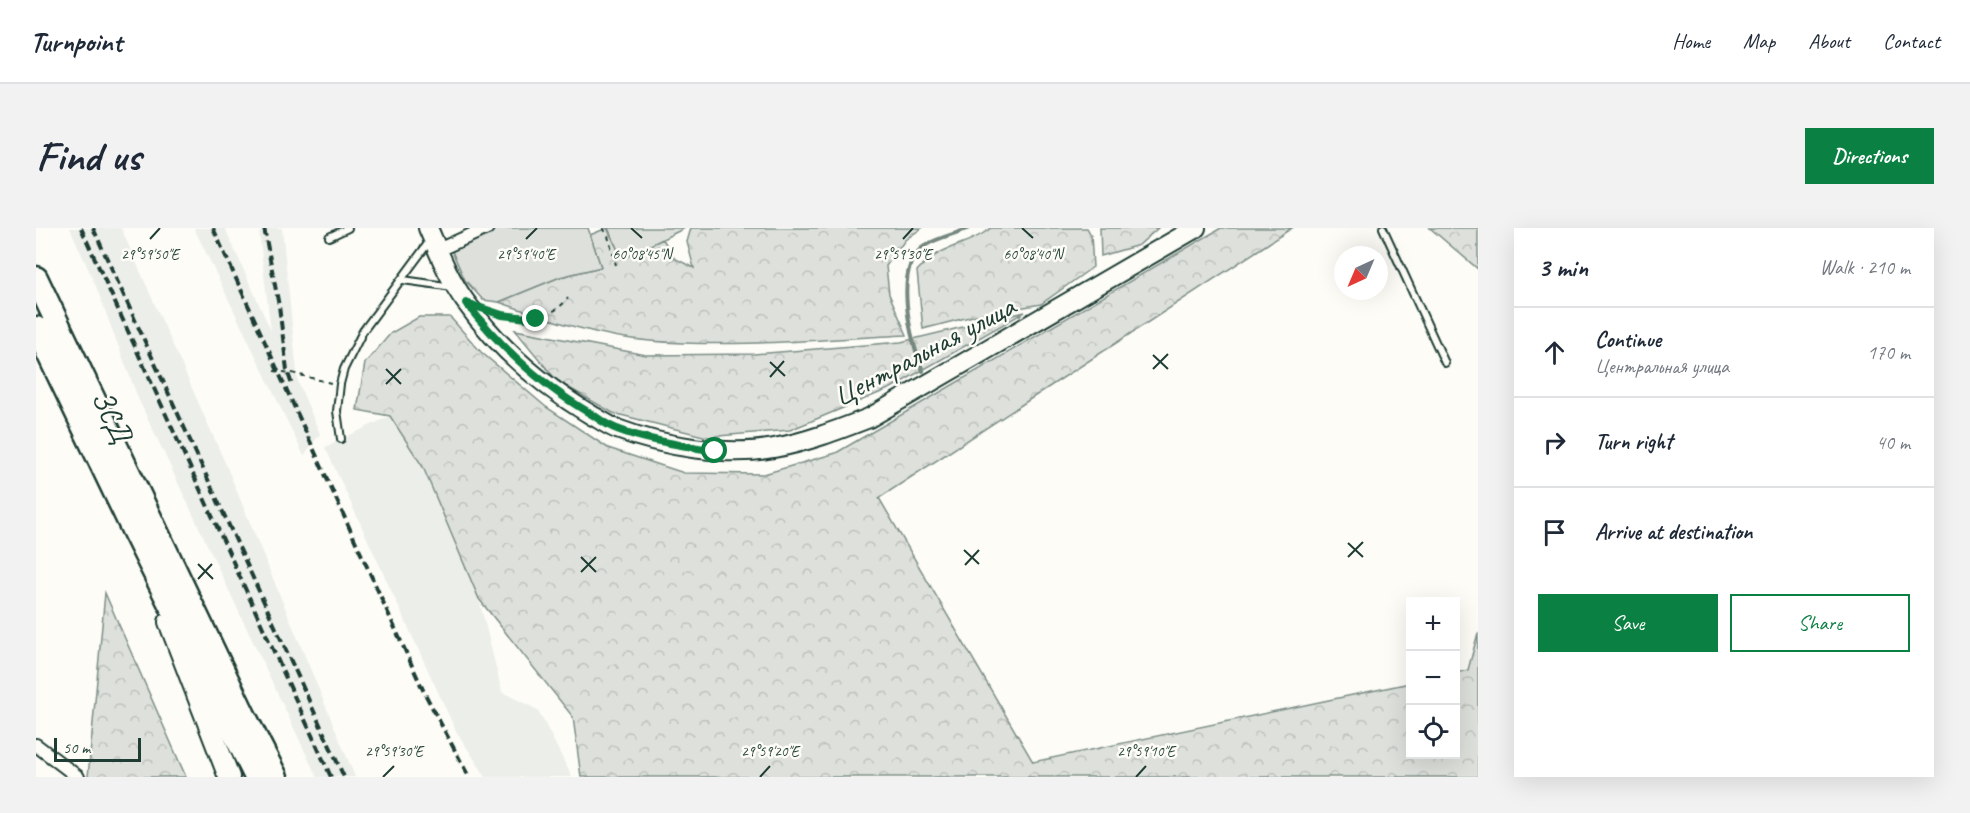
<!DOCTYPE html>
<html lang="en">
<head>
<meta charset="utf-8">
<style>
  :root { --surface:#fff; --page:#f2f2f3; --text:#1f2937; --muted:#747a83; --line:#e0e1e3; --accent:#0b8043 }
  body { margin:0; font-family:Caveat,sans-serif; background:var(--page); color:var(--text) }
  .controls { position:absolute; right:18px; bottom:18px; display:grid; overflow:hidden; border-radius:0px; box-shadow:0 6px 24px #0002 }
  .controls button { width:54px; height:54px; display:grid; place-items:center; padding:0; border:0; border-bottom:2px solid var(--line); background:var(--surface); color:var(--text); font:30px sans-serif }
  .compass { position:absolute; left:1298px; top:18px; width:54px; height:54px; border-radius:50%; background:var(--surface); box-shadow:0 6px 24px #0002; rotate:224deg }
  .scale { position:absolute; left:18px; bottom:15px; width:87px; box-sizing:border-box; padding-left:6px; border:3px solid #1f3d34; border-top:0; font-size:16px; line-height:21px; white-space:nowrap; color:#1f3d34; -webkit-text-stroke:4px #fdfcf7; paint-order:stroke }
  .stop { position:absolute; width:18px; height:18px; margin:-14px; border:4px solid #0b8043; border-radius:50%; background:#fff }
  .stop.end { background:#0b8043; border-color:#fff; box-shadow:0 2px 6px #0008 }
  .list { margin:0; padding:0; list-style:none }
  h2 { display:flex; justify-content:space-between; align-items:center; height:78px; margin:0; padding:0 24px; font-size:26px }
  h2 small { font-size:20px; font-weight:400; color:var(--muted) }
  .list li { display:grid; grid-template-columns:39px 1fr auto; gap:18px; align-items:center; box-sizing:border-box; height:90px; padding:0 24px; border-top:2px solid var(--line) }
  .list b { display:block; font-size:22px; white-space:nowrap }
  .list p { margin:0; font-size:20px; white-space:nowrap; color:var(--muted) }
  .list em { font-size:20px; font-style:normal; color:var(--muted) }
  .actions { display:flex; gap:12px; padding:18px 24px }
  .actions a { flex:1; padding:14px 0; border:2px solid var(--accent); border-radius:0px; text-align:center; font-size:21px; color:var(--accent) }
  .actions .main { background:var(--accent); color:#fff }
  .icon { flex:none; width:33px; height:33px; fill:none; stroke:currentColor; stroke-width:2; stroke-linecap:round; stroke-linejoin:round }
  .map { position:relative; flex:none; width:1442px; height:549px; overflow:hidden; border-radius:0px }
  header { display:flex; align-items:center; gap:36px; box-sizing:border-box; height:84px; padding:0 30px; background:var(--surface); border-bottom:2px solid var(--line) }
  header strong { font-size:28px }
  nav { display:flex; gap:33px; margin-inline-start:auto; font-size:21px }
  .intro { display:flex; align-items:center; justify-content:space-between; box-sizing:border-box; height:144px; padding:0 36px }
  h1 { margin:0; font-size:42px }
  .button { padding:15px 27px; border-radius:0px; background:var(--accent); color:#fff; font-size:21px; font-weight:700 }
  main { display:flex; gap:36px; padding:0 36px }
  aside { flex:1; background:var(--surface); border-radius:0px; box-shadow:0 6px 24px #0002 }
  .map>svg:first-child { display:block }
</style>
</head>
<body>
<header>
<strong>Turnpoint</strong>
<nav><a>Home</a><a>Map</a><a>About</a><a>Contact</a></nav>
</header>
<div class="intro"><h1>Find us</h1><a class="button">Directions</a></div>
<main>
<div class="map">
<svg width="1442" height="549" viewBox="0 0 1442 549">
  <defs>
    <pattern id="forest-crowns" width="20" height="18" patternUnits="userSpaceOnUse" patternTransform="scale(1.5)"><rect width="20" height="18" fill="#dde0db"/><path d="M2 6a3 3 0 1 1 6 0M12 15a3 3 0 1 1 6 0" fill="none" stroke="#bdc1bd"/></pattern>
  </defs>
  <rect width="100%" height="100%" fill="#fdfcf7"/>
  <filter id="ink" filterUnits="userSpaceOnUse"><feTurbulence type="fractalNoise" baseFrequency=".0167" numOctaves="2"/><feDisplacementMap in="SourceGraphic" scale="12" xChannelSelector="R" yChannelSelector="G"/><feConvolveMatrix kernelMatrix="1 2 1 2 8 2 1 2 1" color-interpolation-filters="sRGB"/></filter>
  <g filter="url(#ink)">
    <path fill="#eceee9" d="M34,0H85L190,237L319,549H281L102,170L59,56Z
      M158,0H189L235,103L223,5L234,0H246L262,154L284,206L268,228Z
      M354,188L387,239L443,371L466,464L502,482L536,549H450L420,503L289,219Z"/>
    <path fill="url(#forest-crowns)" stroke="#7e8e88" stroke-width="1.5" d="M571,0L586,30L627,11L638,30L658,40L651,14L655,0H886L869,12L850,38L853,66L871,107C786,111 699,120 614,113C562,109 512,91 463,74L524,49L565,39L554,7Z
      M955,0H1051L1055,7L1057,39L1005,76L937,88L887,101L881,43C905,15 930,20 955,0Z
      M1064,0H1122L1103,17L1065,28Z
      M1185,0H1256L843,270L997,534L1374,455V526H1420V445L1432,442L1442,405V549H545L537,489L443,371L387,239L354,188L321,182L329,135L355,105L383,89H414L445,124L510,179L572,220L648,245L728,246L800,225Z
      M1394,0H1442V41Z
      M989,84L855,160L754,202L671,209L577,185L521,153L479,102L610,127L718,126L865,114Z
      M69,365L150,549H52Z"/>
    <path fill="#dde0db" stroke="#7e8e88" stroke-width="1.5" d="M461,0H552L565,39L524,49L463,74L447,72L429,52L415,21Z
      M572,0H649L586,31Z"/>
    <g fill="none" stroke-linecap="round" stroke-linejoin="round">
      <path stroke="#75877f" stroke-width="4" d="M887,143C875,114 855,37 890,17C903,9 920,6 933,0"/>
      <defs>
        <path id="lane" d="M1347,0L1409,135
          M293,9L312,0
          M367,52L417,59
          M305,211L301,183L304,156L308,141L327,103L393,14"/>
        <path id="street" d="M402,22L451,0
          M0,517L42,549"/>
        <path id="secondary" d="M392,0C403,25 413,51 429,73C462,120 508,159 557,188C565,192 573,198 581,201C626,218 690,229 738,220C771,214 802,202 833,190L1160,0"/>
        <path id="primary" d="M133,394L193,549"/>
        <path id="highway" d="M0,50L208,487L240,549
          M0,100L97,302L220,549"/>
      </defs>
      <use href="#lane" stroke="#1f3d34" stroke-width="10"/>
      <use href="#street" stroke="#1f3d34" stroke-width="16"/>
      <use href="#secondary" stroke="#1f3d34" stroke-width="22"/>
      <use href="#primary" stroke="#1f3d34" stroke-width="24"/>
      <use href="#highway" stroke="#1f3d34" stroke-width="27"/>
      <path stroke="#1f3d34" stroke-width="2" stroke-dasharray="4.5 4.5" stroke-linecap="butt" d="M567,0L572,8L580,37
        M456,84C482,93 513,95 532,70
        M238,143L256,145L295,155"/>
      <use href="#lane" stroke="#fdfcf7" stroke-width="6"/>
      <use href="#street" stroke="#fdfcf7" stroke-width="12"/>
      <use href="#secondary" stroke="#fdfcf7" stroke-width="18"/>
      <use href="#primary" stroke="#fdfcf7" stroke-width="20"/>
      <use href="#highway" stroke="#fdfcf7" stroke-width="22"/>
      <path stroke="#1f3d34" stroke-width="4" stroke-dasharray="9 4.5" stroke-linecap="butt" d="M45,0L295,549
        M57,0L308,549
        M177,0L388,464L433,549
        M228,0L243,78L251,142L256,157"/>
    </g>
  </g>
  <g fill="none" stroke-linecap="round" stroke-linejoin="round" filter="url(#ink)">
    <path stroke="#0b8043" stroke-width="8" d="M500,91L466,87L430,75C465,120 508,159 557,187C564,192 572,198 581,201C612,213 646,217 679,223"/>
  </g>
  <path fill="none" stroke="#1f3d34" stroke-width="2" d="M595,0L606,10M986,0L997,10M114,11L124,0M490,11L501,0M867,11L877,0M1117,127L1132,141M734,134L749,148M350,141L365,156M1117,141L1132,126M734,149L748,133M350,156L365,141M1312,315L1327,329M928,322L943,336M545,329L560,344M1312,329L1327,314M162,336L177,351M929,337L943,322M545,344L560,329M162,351L176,336M347,549L358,538M724,549L734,538M1100,549L1110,538"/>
  <g text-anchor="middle" stroke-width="5" stroke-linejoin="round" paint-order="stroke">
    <g font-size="30" fill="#1f3d34" stroke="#fdfcf7">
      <text transform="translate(888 123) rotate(-28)" y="10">Центральная улица</text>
      <text transform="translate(76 188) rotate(64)" y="10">ЗСД</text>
    </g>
  </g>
  <g font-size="15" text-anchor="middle" fill="#1f3d34" stroke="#fdfcf7" stroke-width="5" stroke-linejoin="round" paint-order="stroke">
    <text x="606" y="31">60°08'45"N</text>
    <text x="997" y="31">60°08'40"N</text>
    <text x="114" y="31">29°59'50"E</text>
    <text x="867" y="31">29°59'30"E</text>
    <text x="490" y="31">29°59'40"E</text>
    <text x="358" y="528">29°59'30"E</text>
    <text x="734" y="528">29°59'20"E</text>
    <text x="1110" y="528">29°59'10"E</text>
  </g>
</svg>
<div class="controls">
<button>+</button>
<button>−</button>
<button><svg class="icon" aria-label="locate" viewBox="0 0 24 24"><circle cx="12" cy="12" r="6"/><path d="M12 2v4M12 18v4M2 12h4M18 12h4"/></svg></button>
</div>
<svg class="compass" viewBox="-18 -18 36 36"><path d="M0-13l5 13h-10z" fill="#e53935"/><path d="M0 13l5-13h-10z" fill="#747a83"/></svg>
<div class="scale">50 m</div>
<div class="stop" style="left:679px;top:223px"></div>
<div class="stop end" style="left:500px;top:91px"></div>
</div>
<aside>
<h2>3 min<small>Walk · 210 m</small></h2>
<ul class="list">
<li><svg class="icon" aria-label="ahead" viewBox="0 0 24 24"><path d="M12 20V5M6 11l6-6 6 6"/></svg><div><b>Continue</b><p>Центральная улица</p></div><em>170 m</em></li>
<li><svg class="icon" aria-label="right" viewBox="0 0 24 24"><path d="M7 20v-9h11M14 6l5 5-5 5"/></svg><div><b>Turn right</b></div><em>40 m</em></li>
<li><svg class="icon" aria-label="arrive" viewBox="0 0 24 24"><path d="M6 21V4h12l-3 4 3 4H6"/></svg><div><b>Arrive at destination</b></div></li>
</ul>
<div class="actions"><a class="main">Save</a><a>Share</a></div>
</aside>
</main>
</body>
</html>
